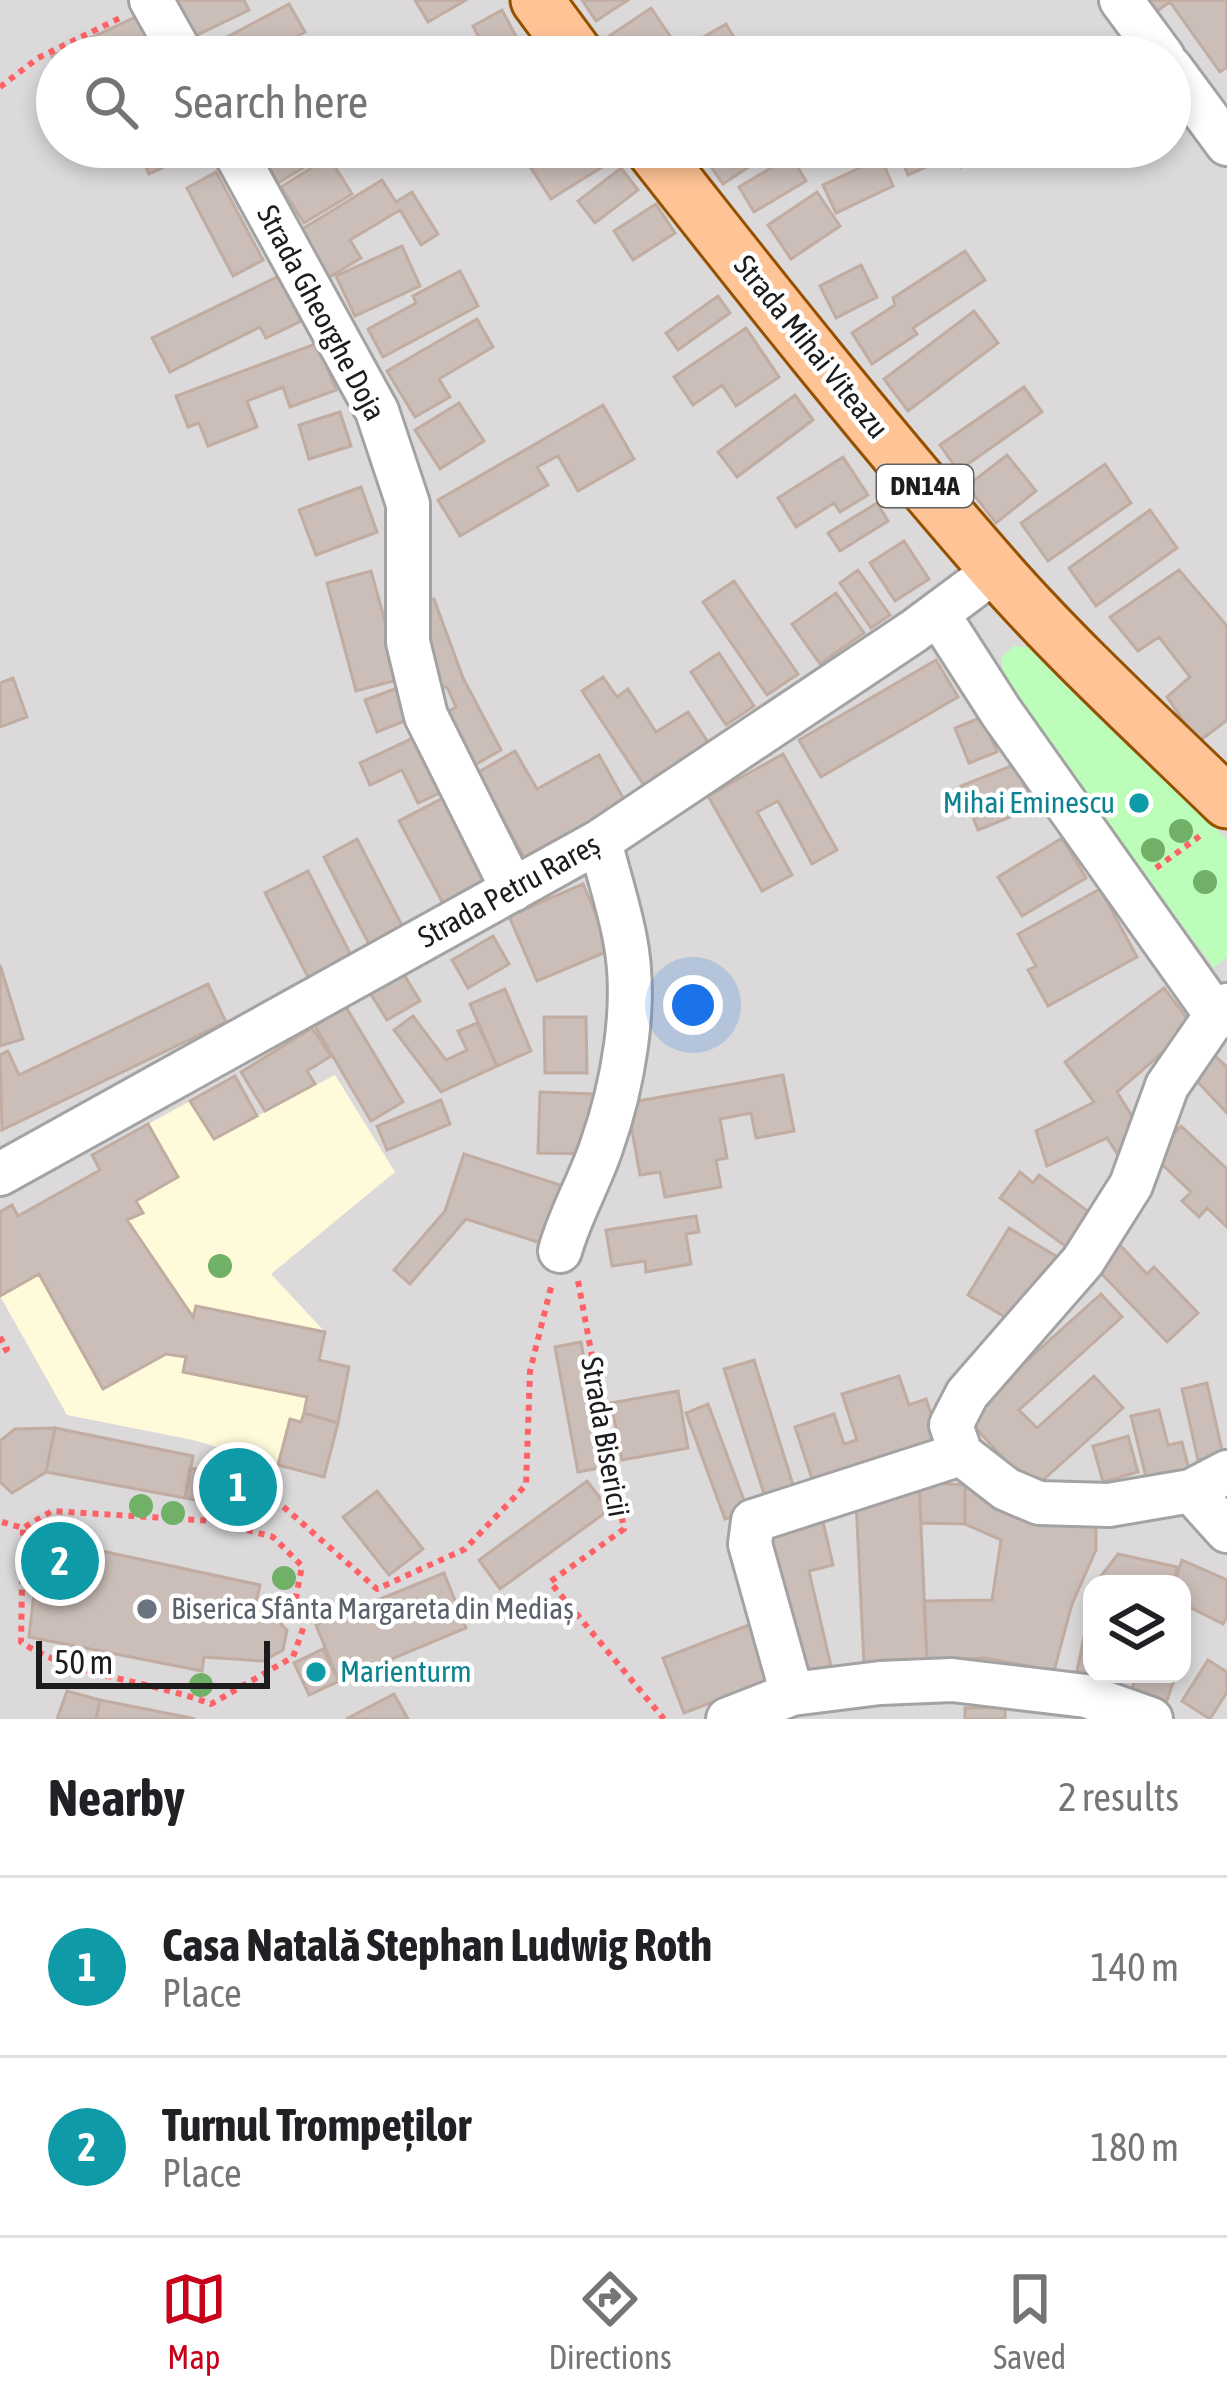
<!DOCTYPE html>
<html lang="en">
<head>
<meta charset="utf-8">
<style>
  :root { --surface:#fff; --page:#f2f2f2; --text:#202124; --muted:#757577; --line:#e0e0e0; --accent:#c9001a }
  body { margin:0; font-family:"Asap Condensed",sans-serif; background:var(--page); color:var(--text) }
  .controls { position:absolute; right:36px; bottom:36px; display:grid; overflow:hidden; border-radius:24px; box-shadow:0 6px 18px #0003 }
  .controls button { width:108px; height:108px; display:grid; place-items:center; padding:0; border:0; border-bottom:3px solid var(--line); background:var(--surface); color:var(--text); font:60px sans-serif }
  .scale { position:absolute; left:36px; bottom:30px; width:234px; box-sizing:border-box; padding-left:12px; border:6px solid #1c1c1c; border-top:0; font-size:33px; line-height:42px; white-space:nowrap; color:#1c1c1c; -webkit-text-stroke:9px #fff; paint-order:stroke }
  .you { position:absolute; left:693px; top:1005px; width:42px; height:42px; margin:-30px; border:9px solid #fff; border-radius:50%; background:#1a73e8; box-shadow:0 0 0 18px #1a73e833 }
  .badge { display:grid; place-items:center; width:78px; height:78px; border-radius:50%; background:var(--accent); color:#fff; font-size:39px; font-weight:700 }
  .pin { position:absolute; translate:-50% -50%; border:6px solid #fff; box-shadow:0 3px 12px #0006 }
  .list { margin:0; padding:0; list-style:none }
  h2 { display:flex; justify-content:space-between; align-items:center; height:156px; margin:0; padding:0 48px; font-size:51px }
  h2 small { font-size:39px; font-weight:400; color:var(--muted) }
  .list li { display:grid; grid-template-columns:78px 1fr auto; gap:36px; align-items:center; box-sizing:border-box; height:180px; padding:0 48px; border-top:3px solid var(--line) }
  .list b { display:block; font-size:45px; white-space:nowrap }
  .list p { margin:0; font-size:39px; white-space:nowrap; color:var(--muted) }
  .list em { font-size:39px; font-style:normal; color:var(--muted) }
  .icon { flex:none; width:66px; height:66px; fill:none; stroke:currentColor; stroke-width:2; stroke-linecap:round; stroke-linejoin:round }
  .map { position:relative; flex:none; width:1227px; height:1719px; overflow:hidden }
  .search { position:absolute; background:var(--surface); box-shadow:0 6px 18px #0003; left:36px; right:36px; top:36px; height:132px; display:flex; align-items:center; gap:30px; box-sizing:border-box; padding:0 42px; border-radius:66px; color:var(--muted); font-size:45px }
  .sheet { height:516px; background:var(--surface) }
  nav { display:flex; justify-content:space-around; align-items:center; box-sizing:border-box; height:168px; border-top:3px solid var(--line); background:var(--surface); font-size:33px; color:var(--muted) }
  nav a { display:grid; justify-items:center; gap:6px }
  nav .on { color:var(--accent) }
  .map>svg:first-child { display:block }
</style>
</head>
<body>
<div class="map">
<svg width="1227" height="1719" viewBox="0 0 1227 1719">
  <rect width="100%" height="100%" fill="#efe8e1"/>
  <path fill="#dbd9d9" fill-rule="evenodd" d="M0,0H1227V1719H0ZM57,57H1170V147H57ZM1092,1584H1182V1674H1092Z"/>
  <path fill="#fffada" d="M335,1075L395,1172L271,1274L325,1332L320,1360L349,1367L338,1423L304,1413L301,1422L290,1419L278,1465L193,1440L67,1415L0,1296V1212L12,1205L18,1216L100,1170L92,1155L190,1101L214,1139Z"/>
  <path fill="#bcfeb9" d="M1014,646L1036,648L1056,662L1227,840V957L1214,968L1006,686L1001,657Z"/>
  <path fill="#cbbdb7" stroke="#c1aca2" stroke-width="3" d="M174,0H244L249,10L193,37Z
    M415,0H466L428,22Z
    M582,0H628L596,21Z
    M1143,0H1227V67L1220,72L1170,2L1153,14Z
    M289,4L305,32L258,57H204L201,51Z
    M651,8L670,36L637,57H617L605,39Z
    M502,10L527,57H490L473,26Z
    M140,15L160,57H57V68L52,56Z
    M726,24L739,46L720,57H669Z
    M143,147H202V149L149,174L138,150Z
    M272,147H318L323,156L278,183L261,153Z
    M550,147H612L618,157L551,199L527,162Z
    M707,147H757L764,157L723,184L700,151Z
    M896,147H983L986,155L961,167L955,154L908,175Z
    M791,156L806,181L754,212L739,187Z
    M329,157L352,194L304,223L281,187Z
    M881,158L893,186L836,213L823,185Z
    M621,168L638,190L595,223L578,201Z
    M216,172L263,260L233,276L187,188Z
    M382,180L396,202L412,192L438,234L421,245L400,210L350,240L361,258L328,278L299,231Z
    M817,192L840,226L791,259L768,225Z
    M656,204L675,233L633,260L614,231Z
    M402,246L420,286L355,316L336,276Z
    M965,251L985,280L913,328L917,334L872,364L852,333L895,305L893,298Z
    M861,265L877,297L836,318L820,286Z
    M460,271L478,306L383,357L368,329L416,303L413,296Z
    M279,276L301,321L266,338L260,327L170,372L152,338Z
    M718,296L730,313L678,350L666,333Z
    M974,311L998,343L908,411L884,379Z
    M477,319L493,347L439,379L450,397L415,417L387,371Z
    M746,328L779,377L736,406L722,385L693,405L674,377Z
    M318,343L336,390L290,407L283,387L247,401L257,427L208,446L199,423L188,427L176,396Z
    M1024,387L1042,412L958,471L940,445Z
    M795,395L813,420L737,477L718,452Z
    M459,403L484,441L440,469L415,430Z
    M603,405L634,459L578,491L558,456L537,467L548,485L460,536L438,500Z
    M340,412L351,446L309,459L299,425Z
    M1007,455L1036,491L996,523L967,486Z
    M843,457L868,495L840,512L834,503L796,527L778,498Z
    M1105,464L1131,503L1048,561L1021,523Z
    M361,487L377,532L316,555L299,510Z
    M877,503L888,521L840,551L828,533Z
    M1150,510L1177,548L1096,606L1069,568Z
    M904,541L929,579L895,601L870,563Z
    M858,570L890,615L871,628L840,583Z
    M1179,570L1227,626V720L1198,742L1167,697L1190,677L1159,637L1138,651L1110,617Z
    M371,571L401,679L356,691L327,583Z
    M734,581L798,674L767,695L703,602Z
    M836,593L864,633L820,664L792,624Z
    M434,599L463,678L501,750L473,766L443,714L456,707L447,687L437,688L417,603Z
    M719,653L754,706L726,725L691,672Z
    M936,660L958,697L821,777L799,740Z
    M603,677L617,697L628,689L656,732L688,712L710,745L645,787L582,691Z
    M13,678L27,717L0,727V683Z
    M400,687L412,718L377,732L365,700Z
    M982,717L997,752L969,763L955,728Z
    M415,737L440,793L418,803L402,770L370,785L360,763Z
    M515,751L537,789L599,755L627,805L526,861L477,773Z
    M783,754L837,850L812,864L778,801L757,812L792,875L762,891L708,796Z
    M1016,764L1033,808L978,830L961,786Z
    M445,797L491,883L445,907L399,821Z
    M1062,838L1086,878L1022,916L998,877Z
    M357,839L404,929L370,946L324,857Z
    M308,871L354,961L311,983L265,893Z
    M583,884L611,950L537,981L509,916Z
    M1100,889L1137,957L1048,1006L1028,970L1036,966L1018,934Z
    M493,936L509,964L468,988L452,960Z
    M0,965L23,1039L0,1046Z
    M403,973L420,1001L387,1020L370,993Z
    M208,984L226,1022L2,1130L0,1055L8,1051L19,1075Z
    M1164,988L1193,1026L1117,1092L1142,1132L1126,1167L1107,1138L1047,1166L1036,1131L1094,1102L1065,1062Z
    M505,989L531,1051L497,1066L470,1004Z
    M346,1007L403,1102L371,1121L315,1026Z
    M413,1016L446,1060L467,1050L458,1031L477,1023L497,1066L441,1092L394,1030Z
    M544,1017H586L587,1073H545Z
    M312,1028L331,1056L307,1071L315,1084L265,1111L241,1072Z
    M1215,1056L1227,1067V1113L1193,1077Z
    M783,1075L794,1131L756,1138L751,1113L720,1119L727,1158L716,1160L721,1187L665,1197L660,1172L640,1175L627,1103Z
    M235,1076L257,1116L214,1139L190,1101Z
    M540,1092L593,1094L592,1154L538,1153Z
    M441,1100L450,1124L387,1150L377,1126Z
    M148,1124L178,1177L136,1201L143,1213L127,1220L193,1317L196,1306L325,1332L319,1360L349,1367L338,1423L304,1413L307,1397L183,1372L186,1357L166,1354L103,1389L39,1274L0,1296V1212L12,1205L18,1216L100,1170L92,1155Z
    M1181,1126L1227,1169V1227L1207,1208L1199,1217L1182,1201L1191,1192L1153,1156Z
    M464,1154L563,1186L544,1244L466,1219L410,1284L394,1270L445,1211Z
    M1020,1172L1033,1183L1039,1175L1093,1215L1069,1249L1000,1198Z
    M696,1216L699,1232L686,1234L691,1264L646,1272L645,1261L612,1266L606,1230Z
    M1009,1228L1056,1256L1015,1323L968,1295Z
    M1120,1245L1147,1274L1154,1267L1198,1313L1167,1342L1096,1268Z
    M1101,1294L1122,1317L1019,1410L1037,1428L1094,1376L1123,1408L1032,1490L965,1416Z
    M581,1342L604,1467L578,1472L555,1347Z
    M754,1360L794,1488L765,1497L724,1369Z
    M899,1376L909,1405L926,1399L941,1443L814,1485L795,1427L834,1414L844,1444L857,1440L842,1394Z
    M1207,1383L1223,1455L1198,1460L1182,1389Z
    M678,1391L688,1448L622,1460L611,1403Z
    M708,1404L748,1511L725,1519L686,1413Z
    M1159,1410L1168,1445L1182,1442L1189,1470L1147,1481L1131,1416Z
    M304,1413L338,1423L324,1477L278,1465L290,1419L301,1422Z
    M55,1428L193,1456L185,1498L46,1472Z
    M55,1428L46,1472L12,1493L0,1482V1441L15,1429Z
    M1128,1436L1138,1472L1103,1482L1093,1446Z
    M190,1468L222,1474L217,1504L185,1498Z
    M224,1468L261,1474L245,1515L216,1510Z
    M587,1481L609,1510L500,1589L479,1560Z
    M919,1482L927,1661L864,1664L856,1501Z
    M919,1482L965,1485V1524L921,1523Z
    M965,1485L1096,1515V1550L1072,1604L1054,1671L985,1658L927,1661L924,1601L992,1600L1001,1540L965,1524Z
    M377,1491L423,1549L389,1575L343,1517Z
    M821,1513L833,1565L809,1571L831,1666L794,1674L766,1550L780,1522Z
    M42,1534L84,1539L78,1581L36,1575Z
    M83,1547L260,1585L255,1607L268,1612L287,1630L283,1650L263,1661L204,1657L202,1671L29,1637L36,1575L78,1581Z
    M1118,1554L1177,1567L1174,1584H1095Z
    M1182,1560L1227,1580V1617L1223,1624L1182,1603V1584H1174Z
    M444,1573L466,1628L339,1681L316,1625Z
    M1092,1598V1674H1118L1115,1689L1075,1681Z
    M759,1621L780,1676L684,1713L663,1658Z
    M323,1649L339,1681L309,1695L294,1663Z
    M1208,1660L1227,1672V1692L1210,1719L1182,1701Z
    M1137,1674H1176L1165,1706L1130,1694Z
    M67,1691L100,1700L96,1719H57Z
    M394,1694L408,1719H346Z
    M100,1700L191,1718L195,1719H96Z
    M1005,1707V1719H965V1708Z"/>
  <g fill="none" stroke-linecap="round" stroke-linejoin="round">
    <defs>
      <path id="minor" d="M151,0L183,57
        M1121,0L1163,57
        M1170,67L1227,144
        M232,147L377,411L408,504V642L426,716L513,890
        M938,614L1001,712L1216,1015L1227,1005
        M0,1174L600,841L914,631L996,570
        M560,1251C570,1215 589,1183 601,1148C623,1086 638,1004 625,939C619,906 608,874 600,841
        M961,1454L951,1425L967,1394L1083,1261L1131,1185L1167,1086L1216,1015
        M961,1454L1006,1489L1039,1503L1109,1505L1191,1491L1227,1472
        M1191,1491L1227,1531
        M792,1694L750,1544L753,1521L961,1454
        M728,1719L792,1694L880,1683L952,1680L1086,1696L1151,1719"/>
      <path id="major" d="M537,0L579,57
        M650,147C762,290 876,433 996,570C1068,652 1149,726 1227,802"/>
    </defs>
    <use href="#minor" stroke="#a3a3a3" stroke-width="48"/>
    <use href="#major" stroke="#955000" stroke-width="57"/>
    <path stroke="#ff6266" stroke-width="6" stroke-dasharray="6 6" stroke-linecap="butt" d="M0,87L38,58L122,17
      M1156,868L1204,833
      M578,1281L624,1529L550,1582L664,1719
      M0,1337L7,1349L0,1353
      M2,1522L23,1528L52,1511L213,1521L273,1537L302,1566L296,1597L304,1626L293,1657L211,1704C152,1681 71,1676 21,1642L23,1528
      M245,1527L269,1494L377,1589L465,1549L526,1485L530,1371L552,1283"/>
    <use href="#minor" stroke="#fff" stroke-width="42"/>
    <use href="#major" stroke="#ffc496" stroke-width="51"/>
  </g>
  <g fill="#70b067">
    <circle cx="1181" cy="831" r="12"/>
    <circle cx="1153" cy="850" r="12"/>
    <circle cx="1205" cy="882" r="12"/>
    <circle cx="220" cy="1266" r="12"/>
    <circle cx="141" cy="1506" r="12"/>
    <circle cx="173" cy="1513" r="12"/>
    <circle cx="284" cy="1578" r="12"/>
    <circle cx="201" cy="1685" r="12"/>
  </g>
  <g fill="#0f9aa8" stroke="#fff" stroke-width="4.5">
    <circle cx="1139" cy="803" r="12"/>
    <circle cx="316" cy="1672" r="12"/>
  </g>
  <circle fill="#6b7280" stroke="#fff" stroke-width="4.5" cx="147" cy="1609" r="12"/>
  <g text-anchor="middle" stroke-width="9" stroke-linejoin="round" paint-order="stroke">
    <rect fill="#fff" stroke="#606060" stroke-width="3" x="877" y="465" width="96" height="42" rx="9"/>
    <g font-size="27" font-weight="bold" fill="#1c1c1c">
      <text x="925" y="495">DN14A</text>
    </g>
    <g font-size="30" fill="#1c1c1c" stroke="#fff">
      <text transform="translate(321 313) rotate(62)" y="10">Strada Gheorghe Doja</text>
      <text transform="translate(811 347) rotate(51)" y="10">Strada Mihai Viteazu</text>
      <text transform="translate(509 891) rotate(-29)" y="10">Strada Petru Rareș</text>
      <text transform="translate(605 1437) rotate(80)" y="10">Strada Bisericii</text>
    </g>
    <g font-size="30" fill="#0d838f" stroke="#fff" text-anchor="end">
      <text x="1115" y="813">Mihai Eminescu</text>
      <text x="340" y="1682" text-anchor="start">Marienturm</text>
    </g>
    <g font-size="30" fill="#5b616d" stroke="#fff" text-anchor="start">
      <text x="171" y="1619">Biserica Sfânta Margareta din Mediaș</text>
    </g>
  </g>
</svg>
<div class="controls">
<button><svg class="icon" aria-label="layers" viewBox="0 0 24 24"><path d="M12 4l9 5-9 5-9-5zM3 14l9 5 9-5"/></svg></button>
</div>
<div class="scale">50 m</div>
<div class="you"></div>
<div class="pin badge" style="left:238px;top:1487px;background:#0f9aa8">1</div>
<div class="pin badge" style="left:60px;top:1561px;background:#0f9aa8">2</div>
<div class="search"><svg class="icon" aria-label="search" viewBox="0 0 24 24"><circle cx="10" cy="10" r="6"/><path d="M15 15l6 6"/></svg>Search here</div>
</div>
<section class="sheet">
<h2>Nearby<small>2 results</small></h2>
<ul class="list">
<li><span class="badge" style="background:#0f9aa8">1</span><div><b>Casa Natală Stephan Ludwig Roth</b><p>Place</p></div><em>140 m</em></li>
<li><span class="badge" style="background:#0f9aa8">2</span><div><b>Turnul Trompeților</b><p>Place</p></div><em>180 m</em></li>
</ul>
</section>
<nav>
<a class="on"><svg class="icon" aria-label="map" viewBox="0 0 24 24"><path d="M3 6l6-2 6 2 6-2v14l-6 2-6-2-6 2zM9 4v14M15 6v14"/></svg>Map</a>
<a><svg class="icon" aria-label="directions" viewBox="0 0 24 24"><path d="M12 3l9 9-9 9-9-9zM9 14v-3h6M13 9l2 2-2 2"/></svg>Directions</a>
<a><svg class="icon" aria-label="saved" viewBox="0 0 24 24"><path d="M7 4h10v16l-5-4-5 4z"/></svg>Saved</a>
</nav>
</body>
</html>
